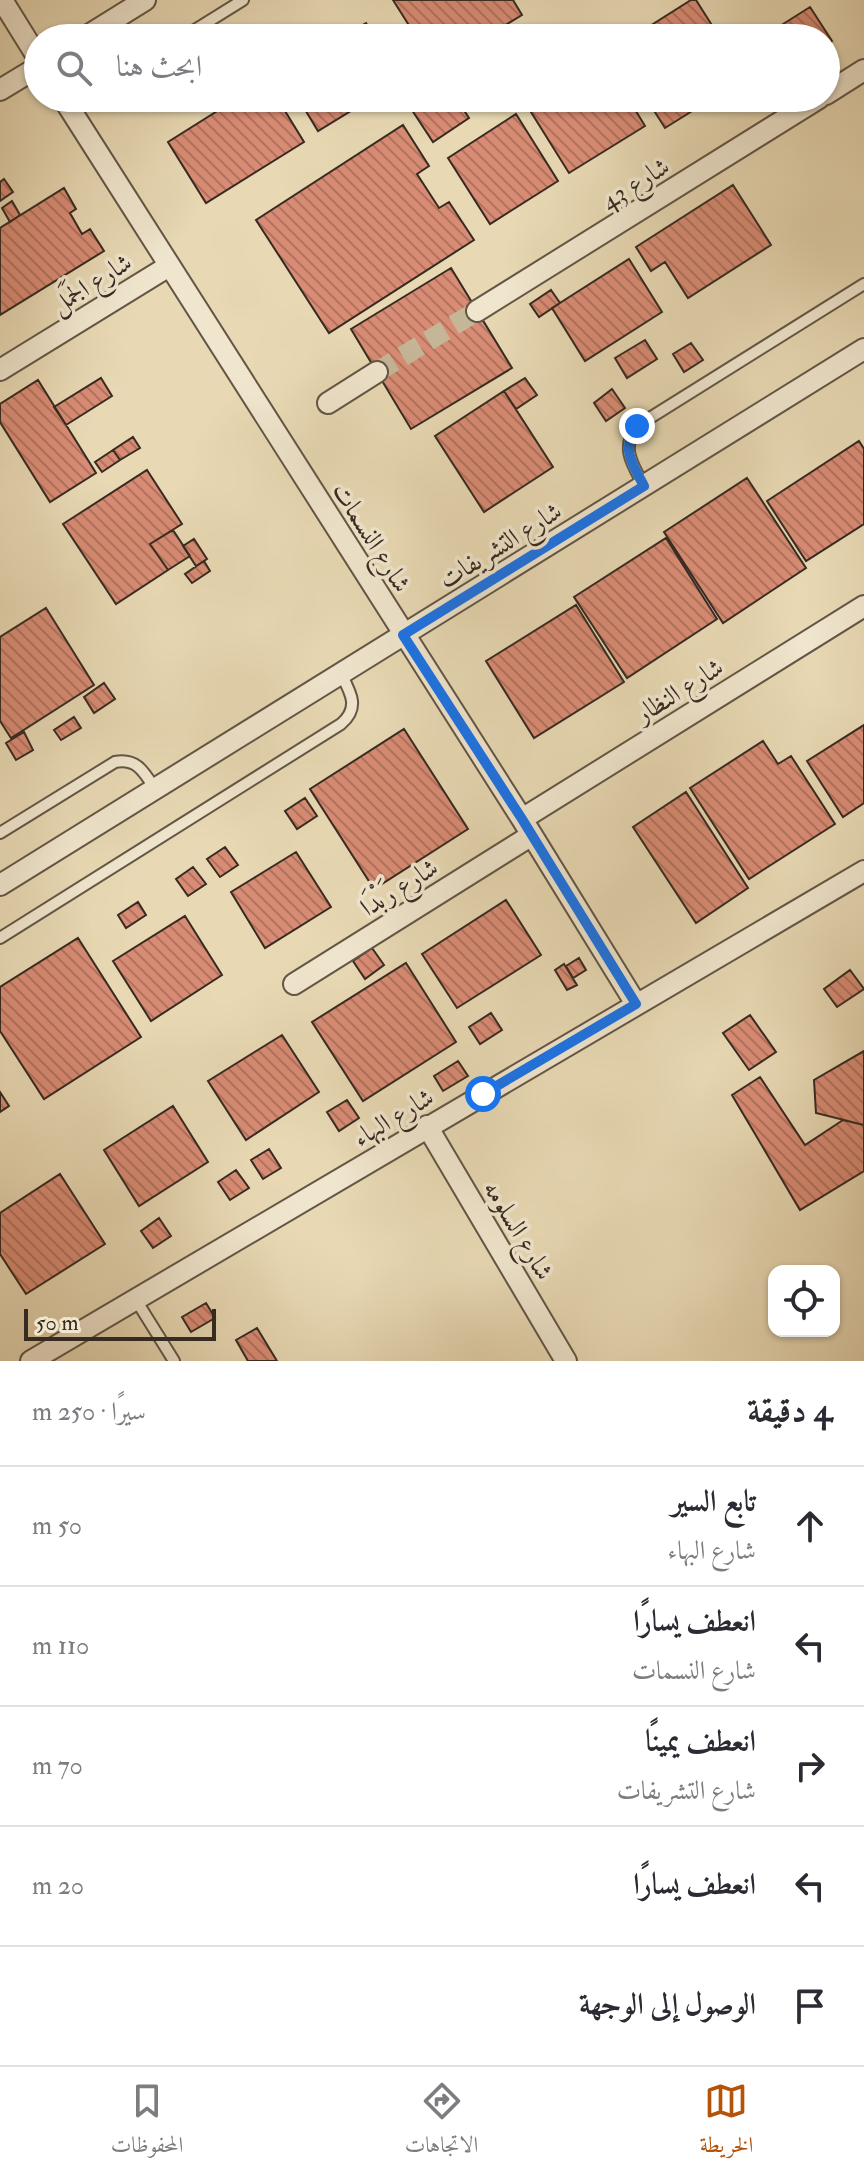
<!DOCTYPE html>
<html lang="ar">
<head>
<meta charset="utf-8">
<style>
  :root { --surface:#fff; --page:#f7f7f7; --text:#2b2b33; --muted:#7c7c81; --line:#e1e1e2; --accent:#b45309 }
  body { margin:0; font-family:"IM FELL Double Pica",Amiri,serif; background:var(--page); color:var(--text); direction:rtl }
  .controls { position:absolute; right:24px; bottom:24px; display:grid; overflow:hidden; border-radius:16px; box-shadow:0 2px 6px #0004 }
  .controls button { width:72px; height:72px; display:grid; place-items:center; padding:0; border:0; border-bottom:2px solid var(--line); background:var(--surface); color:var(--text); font:40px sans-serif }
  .scale { position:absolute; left:24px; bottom:20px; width:192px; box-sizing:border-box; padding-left:8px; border:4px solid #362a21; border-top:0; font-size:22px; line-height:28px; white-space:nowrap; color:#362a21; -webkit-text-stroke:6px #f0e6ce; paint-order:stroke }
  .stop { position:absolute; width:24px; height:24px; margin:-18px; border:6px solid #1a73e8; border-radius:50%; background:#fff }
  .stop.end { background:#1a73e8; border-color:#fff; box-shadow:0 2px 8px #0008 }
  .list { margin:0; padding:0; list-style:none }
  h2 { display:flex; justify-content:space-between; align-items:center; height:104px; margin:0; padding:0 32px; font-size:34px }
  h2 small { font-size:26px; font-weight:400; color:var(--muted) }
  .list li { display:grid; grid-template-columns:52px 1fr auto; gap:24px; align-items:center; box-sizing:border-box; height:120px; padding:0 32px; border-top:2px solid var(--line) }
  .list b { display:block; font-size:30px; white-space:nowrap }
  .list p { margin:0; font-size:26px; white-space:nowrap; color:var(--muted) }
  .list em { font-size:26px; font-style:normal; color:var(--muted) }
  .icon { flex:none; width:44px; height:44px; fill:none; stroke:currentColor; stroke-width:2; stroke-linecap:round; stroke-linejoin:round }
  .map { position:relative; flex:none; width:864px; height:1361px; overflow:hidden; direction:ltr }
  .search { position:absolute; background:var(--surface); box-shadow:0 2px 6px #0004; left:24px; right:24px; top:24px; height:88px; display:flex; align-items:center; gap:20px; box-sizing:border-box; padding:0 28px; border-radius:44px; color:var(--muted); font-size:30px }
  .sheet { height:704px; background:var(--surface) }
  nav { display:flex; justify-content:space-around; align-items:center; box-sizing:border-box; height:112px; border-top:2px solid var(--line); background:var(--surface); font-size:22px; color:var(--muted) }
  nav a { display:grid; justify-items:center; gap:4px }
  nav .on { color:var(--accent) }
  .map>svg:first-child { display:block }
</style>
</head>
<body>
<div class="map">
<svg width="864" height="1361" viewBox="0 0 864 1361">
  <defs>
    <pattern id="building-back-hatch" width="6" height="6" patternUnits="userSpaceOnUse" patternTransform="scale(2)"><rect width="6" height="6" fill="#d98c75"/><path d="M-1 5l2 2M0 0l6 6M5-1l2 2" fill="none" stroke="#b17360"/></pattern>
  </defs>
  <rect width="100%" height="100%" fill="#e8d9b4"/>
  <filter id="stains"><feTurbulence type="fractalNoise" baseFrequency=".0025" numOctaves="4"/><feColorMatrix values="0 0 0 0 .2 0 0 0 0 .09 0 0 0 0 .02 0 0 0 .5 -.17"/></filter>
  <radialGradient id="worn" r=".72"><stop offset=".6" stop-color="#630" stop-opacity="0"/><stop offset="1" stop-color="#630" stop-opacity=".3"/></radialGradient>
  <path fill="url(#building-back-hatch)" stroke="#362a21" stroke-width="2" d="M393,0H513L522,15L484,38H417Z
    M691,0H696L720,38H631Z
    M810,7L832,41L826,45V38H761Z
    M366,23L375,38H341Z
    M238,98H277L304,142L206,203L168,142Z
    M298,98H372L318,131Z
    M418,98H456L469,118L433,142L408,104Z
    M536,98H628L645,126L569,173L526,104Z
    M646,98H713L665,128Z
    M516,114L558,181L490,224L448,158Z
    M403,125L429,166L417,174L439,208L449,202L474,240L329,333L256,220Z
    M4,179L13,192L0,201V182Z
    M733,185L771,245L688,298L665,262L651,271L636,247Z
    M64,188L76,209L70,213L82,234L90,229L104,251L0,315V228Z
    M12,201L20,215L10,222L2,208Z
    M629,259L662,312L585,361L552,308Z
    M451,268L512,368L411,429L351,329Z
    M551,290L560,303L539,317L530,304Z
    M645,340L657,359L627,378L615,358Z
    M691,343L703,360L684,372L673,354Z
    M101,378L112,396L66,425L54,407Z
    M525,378L537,395L516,409L504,391Z
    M38,380L96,473L50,502L0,422V404Z
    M612,389L625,408L606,421L594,403Z
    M504,391L553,467L484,512L435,436Z
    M133,437L140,448L120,460L113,450Z
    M859,441L864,449V524L806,561L767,501Z
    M113,450L120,460L102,472L95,462Z
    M147,470L182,524L150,544L168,570L116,604L63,524Z
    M747,478L806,568L723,623L664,532Z
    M173,530L190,556L168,570L150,544Z
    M666,538L717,619L627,678L574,597Z
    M194,539L207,559L196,566L183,546Z
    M204,561L210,571L192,583L185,574Z
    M576,605L624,682L534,738L486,661Z
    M46,608L94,685L11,738L0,721V637Z
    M104,683L115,699L94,713L84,697Z
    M74,717L81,728L61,740L54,730Z
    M864,725V803L843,817L807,761Z
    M404,729L468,829L374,889L310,789Z
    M24,732L33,750L16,760L6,743Z
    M763,741L778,764L791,756L835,824L749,879L690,788Z
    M686,792L748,888L696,923L633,827Z
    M305,798L317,816L297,829L285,811Z
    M225,847L238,865L220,877L207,859Z
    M296,852L331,907L265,948L231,892Z
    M193,867L206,884L188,896L176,879Z
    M506,900L541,955L457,1008L422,954Z
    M138,902L146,915L126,928L118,915Z
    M185,916L222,975L151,1021L113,961Z
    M78,938L141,1037L44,1099L0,1031V987Z
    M372,948L384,965L365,979L353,961Z
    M579,958L586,970L573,978L566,966Z
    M406,963L456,1042L363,1101L312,1022Z
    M564,964L577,985L567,990L555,970Z
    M850,970L864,989L837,1007L824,989Z
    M491,1013L502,1030L480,1044L469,1027Z
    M750,1015L776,1052L749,1070L723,1033Z
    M282,1035L319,1092L246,1140L208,1081Z
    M864,1051V1125L816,1113L814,1080Z
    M458,1061L468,1076L443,1091L434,1076Z
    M760,1077L805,1145L843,1120L864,1125V1171L800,1210L732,1095Z
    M0,1092L9,1106L0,1112Z
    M347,1100L359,1118L339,1131L327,1112Z
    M173,1106L208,1162L139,1206L104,1150Z
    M269,1149L281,1168L263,1179L251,1160Z
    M236,1170L249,1188L230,1200L218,1182Z
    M60,1174L105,1244L26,1294L0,1254V1213Z
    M159,1218L171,1236L153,1248L141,1231Z
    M206,1303L215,1318L191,1332L182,1317Z
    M257,1328L277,1361H248L236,1340Z"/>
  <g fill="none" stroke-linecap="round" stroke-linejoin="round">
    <path stroke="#c4b697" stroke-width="20" stroke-dasharray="20 10" stroke-linecap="butt" d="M377,372L477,311"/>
    <defs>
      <path id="service" d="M114,20L126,38
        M182,38L243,0
        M644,486C633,465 620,448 637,426L864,284
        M0,833L115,762C137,758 144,772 155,789
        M0,938L341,724C360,708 351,693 341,674
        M136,1300L174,1361"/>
      <path id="minor" d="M2,0L38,58
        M84,38L145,0
        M0,90L38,67
        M826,94L864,70
        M63,98L522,819L636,1004
        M477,311L819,98
        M0,370L169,266
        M328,403L377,372
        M522,819L864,606
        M0,885L864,349
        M294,984L532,835
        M427,1126L566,1361
        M31,1361L864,871"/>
    </defs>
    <use href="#service" stroke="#625646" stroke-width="14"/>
    <use href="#minor" stroke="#625646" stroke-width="24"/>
    <use href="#service" stroke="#f0e6ce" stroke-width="10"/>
    <use href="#minor" stroke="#f0e6ce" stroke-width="20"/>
  </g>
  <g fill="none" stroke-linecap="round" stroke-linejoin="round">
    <path stroke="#1a73e8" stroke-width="10" d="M483,1094L636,1004L522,819L403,635L644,486C633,465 620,448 637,426"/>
  </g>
  <g text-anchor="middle" stroke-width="7" stroke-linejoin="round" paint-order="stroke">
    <g font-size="26" fill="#362a21" stroke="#f0e6ce">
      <text transform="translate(635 183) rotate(-32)" y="9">شارع 43</text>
      <text transform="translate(91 283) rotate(-32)" y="9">شارع الجَمَل</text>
      <text transform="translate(372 537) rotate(58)" y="9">شارع النسمات</text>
      <text transform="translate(500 545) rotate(-32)" y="9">شارع التشريفات</text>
      <text transform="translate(679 690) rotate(-32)" y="9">شارع النظار</text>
      <text transform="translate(399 887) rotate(-32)" y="9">شارع رَبْدَا</text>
      <text transform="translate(393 1117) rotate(-31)" y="9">شارع البهاء</text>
      <text transform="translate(519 1230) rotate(59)" y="9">شارع السلومه</text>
    </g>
  </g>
  <rect width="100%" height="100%" filter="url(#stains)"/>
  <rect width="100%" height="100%" fill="url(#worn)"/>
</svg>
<div class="controls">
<button><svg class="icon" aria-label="locate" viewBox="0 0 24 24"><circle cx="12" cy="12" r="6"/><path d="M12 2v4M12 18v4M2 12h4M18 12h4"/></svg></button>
</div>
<div class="scale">50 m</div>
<div class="stop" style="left:483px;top:1094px"></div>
<div class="stop end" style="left:637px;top:426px"></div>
<div class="search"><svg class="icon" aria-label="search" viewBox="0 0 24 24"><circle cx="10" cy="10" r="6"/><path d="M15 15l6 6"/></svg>ابحث هنا</div>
</div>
<section class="sheet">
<h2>4 دقيقة<small>سيرًا · 250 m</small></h2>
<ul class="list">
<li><svg class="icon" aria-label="ahead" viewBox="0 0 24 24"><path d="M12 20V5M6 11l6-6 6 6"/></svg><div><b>تابع السير</b><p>شارع البهاء</p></div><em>50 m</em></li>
<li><svg class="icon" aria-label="left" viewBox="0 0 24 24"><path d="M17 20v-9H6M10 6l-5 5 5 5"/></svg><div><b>انعطف يسارًا</b><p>شارع النسمات</p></div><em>110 m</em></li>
<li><svg class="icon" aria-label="right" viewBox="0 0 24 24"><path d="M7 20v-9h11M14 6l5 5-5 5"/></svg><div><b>انعطف يمينًا</b><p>شارع التشريفات</p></div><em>70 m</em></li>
<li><svg class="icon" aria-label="left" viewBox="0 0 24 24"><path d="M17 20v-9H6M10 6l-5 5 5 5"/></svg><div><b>انعطف يسارًا</b></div><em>20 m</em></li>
<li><svg class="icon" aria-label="arrive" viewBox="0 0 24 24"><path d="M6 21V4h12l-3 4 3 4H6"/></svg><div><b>الوصول إلى الوجهة</b></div></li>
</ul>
</section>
<nav>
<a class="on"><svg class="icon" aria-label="map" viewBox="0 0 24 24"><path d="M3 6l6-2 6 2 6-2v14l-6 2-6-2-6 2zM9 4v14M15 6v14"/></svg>الخريطة</a>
<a><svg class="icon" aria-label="directions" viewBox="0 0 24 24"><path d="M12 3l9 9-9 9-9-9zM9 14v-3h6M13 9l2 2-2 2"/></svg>الاتجاهات</a>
<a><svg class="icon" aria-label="saved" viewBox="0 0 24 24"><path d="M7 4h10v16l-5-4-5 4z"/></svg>المحفوظات</a>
</nav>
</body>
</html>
